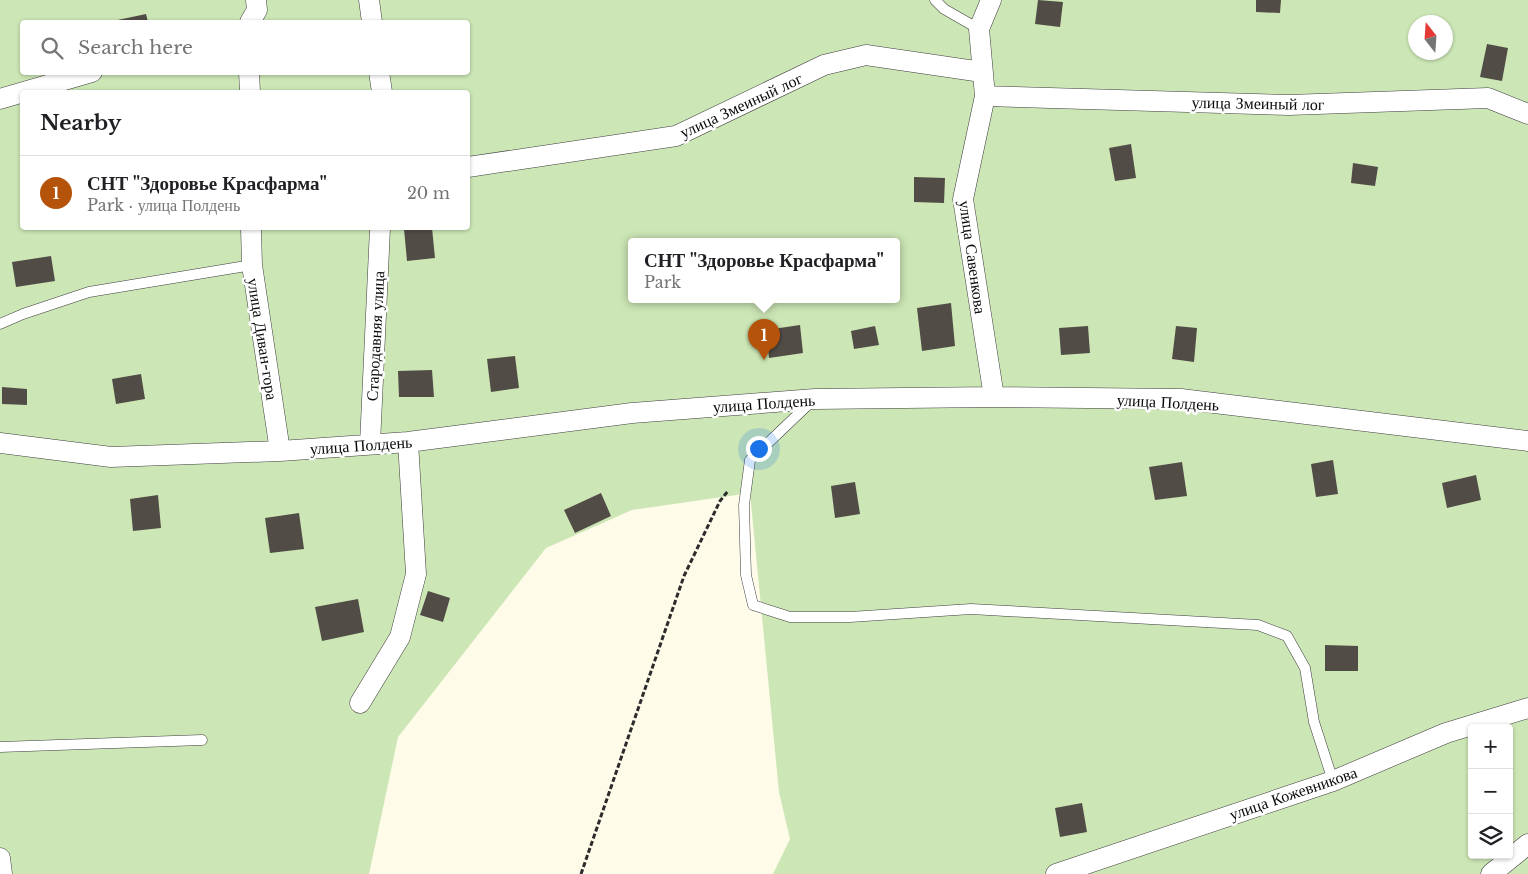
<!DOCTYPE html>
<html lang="en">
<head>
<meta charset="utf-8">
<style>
  :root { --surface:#fff; --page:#f2f2f2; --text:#202124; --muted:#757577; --line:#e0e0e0; --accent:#b45309 }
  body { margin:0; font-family:"Libre Baskerville",serif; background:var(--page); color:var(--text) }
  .controls { position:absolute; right:15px; bottom:15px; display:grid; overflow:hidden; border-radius:5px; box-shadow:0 1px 4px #0004 }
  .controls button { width:45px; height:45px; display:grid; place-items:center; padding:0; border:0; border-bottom:1px solid var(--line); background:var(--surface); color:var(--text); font:25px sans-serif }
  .compass { position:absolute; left:1408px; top:15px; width:45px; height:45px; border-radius:50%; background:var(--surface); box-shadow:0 1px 4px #0004; rotate:343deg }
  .you { position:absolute; left:758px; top:448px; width:18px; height:18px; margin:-12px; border:4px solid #fff; border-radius:50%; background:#1a73e8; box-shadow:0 0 0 8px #1a73e833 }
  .badge { display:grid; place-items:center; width:32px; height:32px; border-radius:50%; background:var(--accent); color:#fff; font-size:16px; font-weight:700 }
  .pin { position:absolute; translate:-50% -41px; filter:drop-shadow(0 1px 2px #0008) }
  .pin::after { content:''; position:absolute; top:26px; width:18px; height:15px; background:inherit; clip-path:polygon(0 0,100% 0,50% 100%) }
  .popup { position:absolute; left:628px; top:238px; width:272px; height:65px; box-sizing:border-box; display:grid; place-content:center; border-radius:5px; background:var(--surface); filter:drop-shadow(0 1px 4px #0005); font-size:16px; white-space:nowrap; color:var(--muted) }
  .popup b { font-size:19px; color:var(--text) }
  .popup::after { content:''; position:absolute; left:50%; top:100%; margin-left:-10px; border:10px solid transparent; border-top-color:var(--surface) }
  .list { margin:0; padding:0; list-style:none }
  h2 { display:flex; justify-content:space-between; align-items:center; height:65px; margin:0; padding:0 20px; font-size:21px }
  h2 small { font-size:16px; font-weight:400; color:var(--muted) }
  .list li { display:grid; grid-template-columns:32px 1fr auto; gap:15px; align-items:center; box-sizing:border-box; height:75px; padding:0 20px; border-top:1px solid var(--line) }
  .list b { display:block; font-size:19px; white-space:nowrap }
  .list p { margin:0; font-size:16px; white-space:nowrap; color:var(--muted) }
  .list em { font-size:16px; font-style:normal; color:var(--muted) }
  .icon { flex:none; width:28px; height:28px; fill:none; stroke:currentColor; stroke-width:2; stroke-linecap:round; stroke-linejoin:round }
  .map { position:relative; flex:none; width:1528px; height:874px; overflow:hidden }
  .search { position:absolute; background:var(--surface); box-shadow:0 1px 4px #0004; left:20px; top:20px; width:450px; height:55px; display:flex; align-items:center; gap:12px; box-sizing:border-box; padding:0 18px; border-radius:5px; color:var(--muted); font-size:19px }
  .panel { position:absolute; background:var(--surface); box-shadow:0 1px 4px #0004; left:20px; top:90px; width:450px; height:140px; border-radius:5px }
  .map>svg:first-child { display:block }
</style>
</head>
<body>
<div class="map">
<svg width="1528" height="874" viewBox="0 0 1528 874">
  <rect width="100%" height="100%" fill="#fefbe9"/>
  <path fill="#cce6b5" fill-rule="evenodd" d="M0,0H1528V874H773L790,839L779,792L750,493L632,510L546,548L398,737L369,874H0ZM22,22H468V72H22ZM1416,22H1446V52H1416ZM22,92H468V228H22ZM632,241H896V299H632ZM1472,728H1509V855H1472Z"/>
  <path fill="#524c47" d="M1038,0L1063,2L1060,27L1035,24Z
    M1256,0H1281L1280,13L1256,12Z
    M146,14L148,22H113V21Z
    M1487,44L1508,48L1502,81L1480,77Z
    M1131,144L1136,178L1115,181L1109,148Z
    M1353,163L1378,167L1375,186L1351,183Z
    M914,177L945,178L944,203L914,202Z
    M417,228H432L435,258L407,261L404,229Z
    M51,256L55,281L16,287L12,262Z
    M951,303L955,346L922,351L917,308Z
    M800,325L803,353L769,358L766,330Z
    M875,326L879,345L854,349L851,331Z
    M1088,326L1090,353L1061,355L1059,328Z
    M1176,326L1197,328L1194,362L1172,359Z
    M515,356L519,388L491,392L487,359Z
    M432,370L434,397H399L398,371Z
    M141,374L145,399L116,404L112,379Z
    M2,387L27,389V405L2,404Z
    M1333,460L1338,494L1316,497L1311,464Z
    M1182,462L1187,496L1155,500L1149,467Z
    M1476,475L1481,500L1447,508L1442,483Z
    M855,482L860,514L835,518L831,486Z
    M601,493L611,516L575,533L564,510Z
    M158,495L161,528L133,531L130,499Z
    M299,513L304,549L270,553L265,518Z
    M428,591L450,598L443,622L420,615Z
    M358,599L364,632L322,641L315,607Z
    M1325,645L1358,646V671H1325Z
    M1082,803L1087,832L1060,837L1055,808Z"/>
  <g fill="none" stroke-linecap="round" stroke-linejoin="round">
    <defs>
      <path id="lane" d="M935,0L944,9L979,29
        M0,324L23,314L89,292L252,265
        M812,401L750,460L744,505L746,575L753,605L790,617H850L971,609L1258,625L1287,636L1305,668L1314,722L1333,781
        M0,747L202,740"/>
      <path id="street" d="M369,0L372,22
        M991,0L979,29L985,96L963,199L994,397
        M250,22L257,10L256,0
        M249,72L250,92
        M379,72L382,92
        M985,96L1289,105L1488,98L1528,114
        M0,99L92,72
        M468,167L676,136L824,65L866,55L982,72
        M251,228L252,265L280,451
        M0,443L111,457L280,451L408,442L632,413L815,399L994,397L1181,399L1528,441
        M370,444L380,228
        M360,703L400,637L416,574L408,442
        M0,858L2,874
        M1056,874L1333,781L1446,733L1528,708
        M1491,874L1528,844"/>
    </defs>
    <use href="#lane" stroke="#3d3d3d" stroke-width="11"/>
    <use href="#street" stroke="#3d3d3d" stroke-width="21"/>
    <path stroke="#2c2c2c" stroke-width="3" stroke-dasharray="5 2.5" stroke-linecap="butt" d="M581,874L684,576L720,501L728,491"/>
    <use href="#lane" stroke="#fff" stroke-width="10"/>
    <use href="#street" stroke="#fff" stroke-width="20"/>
  </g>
  <g text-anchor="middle" stroke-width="5" stroke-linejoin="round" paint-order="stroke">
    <g font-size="16" fill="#0a0a0a" stroke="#fff">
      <text transform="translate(1258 103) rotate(1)" y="6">улица Змеиный лог</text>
      <text transform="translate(741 105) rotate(-25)" y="6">улица Змеиный лог</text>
      <text transform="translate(973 257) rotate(82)" y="6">улица Савенкова</text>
      <text transform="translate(375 336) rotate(-87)" y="6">Стародавняя улица</text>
      <text transform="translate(263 339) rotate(81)" y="6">улица Диван-гора</text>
      <text transform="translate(1168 402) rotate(3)" y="6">улица Полдень</text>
      <text transform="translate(764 403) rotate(-4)" y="6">улица Полдень</text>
      <text transform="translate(361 445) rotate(-4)" y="6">улица Полдень</text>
      <text transform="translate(1293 793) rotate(-19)" y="6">улица Кожевникова</text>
    </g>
  </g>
</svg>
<div class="controls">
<button>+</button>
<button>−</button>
<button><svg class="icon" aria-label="layers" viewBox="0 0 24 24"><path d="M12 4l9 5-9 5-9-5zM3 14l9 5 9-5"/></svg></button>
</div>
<svg class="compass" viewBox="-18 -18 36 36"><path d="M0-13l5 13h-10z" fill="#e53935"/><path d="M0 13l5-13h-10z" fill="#757577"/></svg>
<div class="you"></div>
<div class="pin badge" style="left:764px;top:360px">1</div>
<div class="popup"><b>СНТ &quot;Здоровье Красфарма&quot;</b>Park</div>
<div class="search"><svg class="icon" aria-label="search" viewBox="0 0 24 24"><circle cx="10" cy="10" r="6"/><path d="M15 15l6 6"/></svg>Search here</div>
<section class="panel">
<h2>Nearby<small></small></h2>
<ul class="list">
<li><span class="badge">1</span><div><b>СНТ &quot;Здоровье Красфарма&quot;</b><p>Park · улица Полдень</p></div><em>20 m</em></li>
</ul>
</section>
</div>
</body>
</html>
